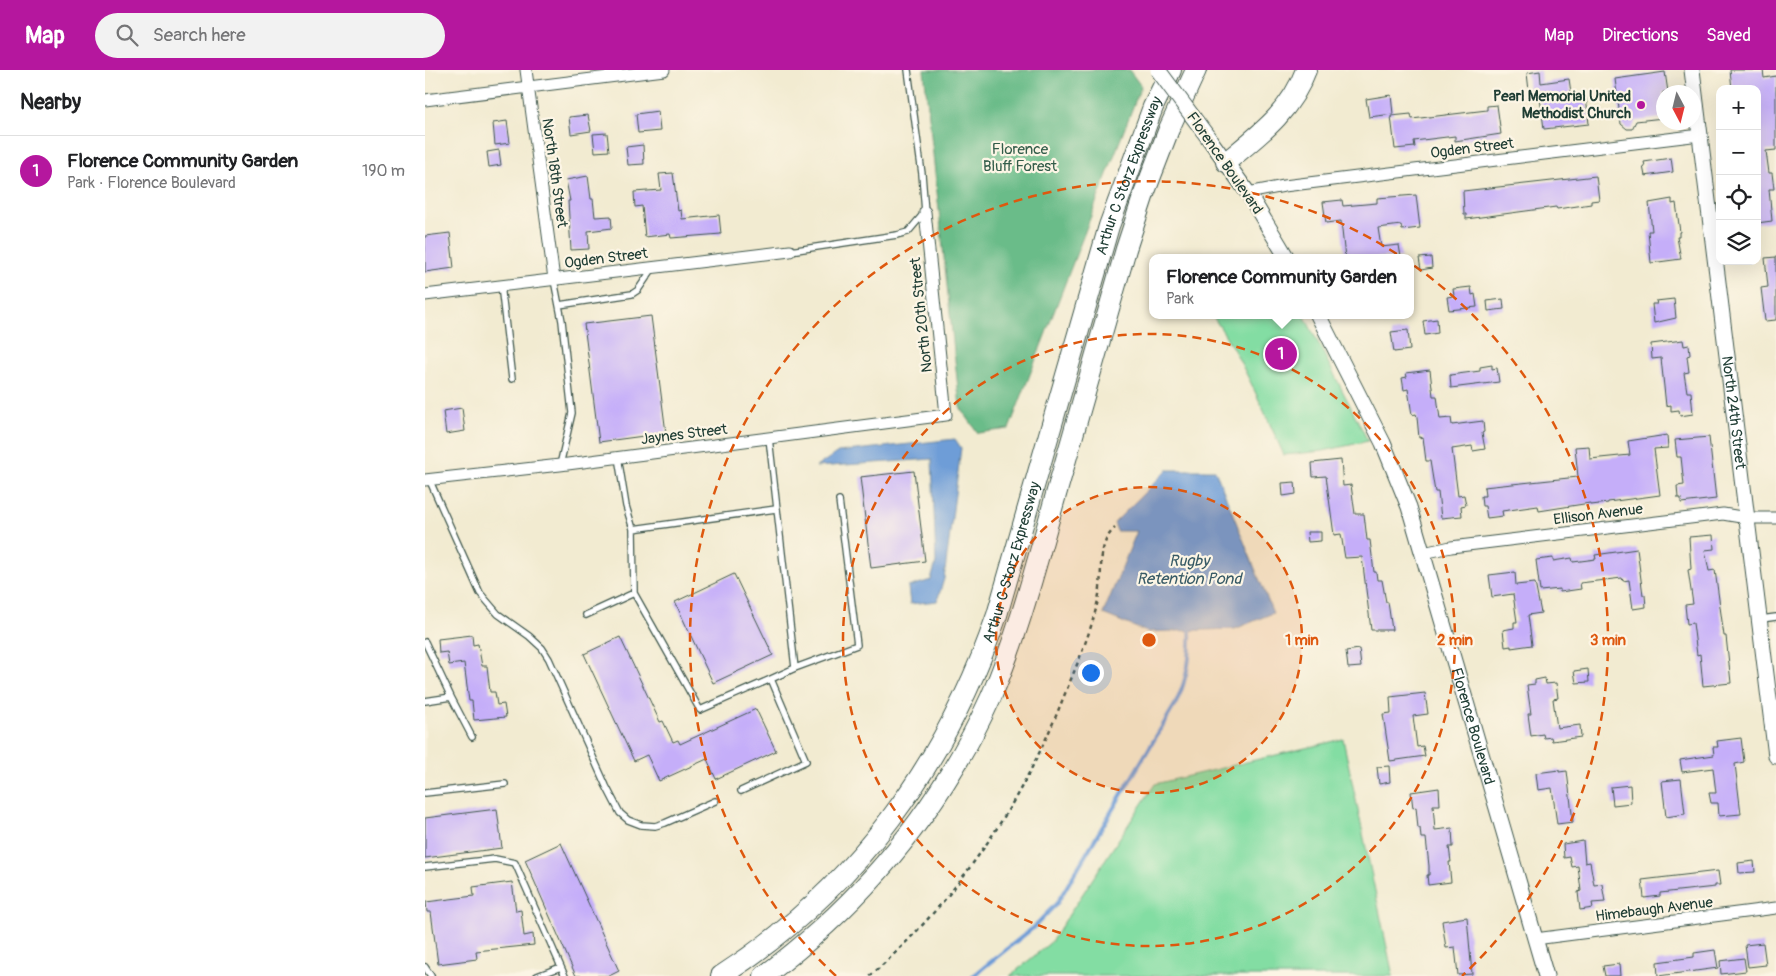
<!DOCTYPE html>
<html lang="en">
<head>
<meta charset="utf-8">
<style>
  :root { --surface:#fff; --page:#f2f2f2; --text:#202124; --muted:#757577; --line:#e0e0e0; --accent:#b5179e }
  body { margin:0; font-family:Pangolin,sans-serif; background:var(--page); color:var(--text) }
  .controls { position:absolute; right:15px; top:15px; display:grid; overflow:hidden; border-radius:10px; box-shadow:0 5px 20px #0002 }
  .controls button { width:45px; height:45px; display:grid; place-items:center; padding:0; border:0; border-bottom:1px solid var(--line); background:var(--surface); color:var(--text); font:25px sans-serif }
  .compass { position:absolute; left:1231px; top:15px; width:45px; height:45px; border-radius:50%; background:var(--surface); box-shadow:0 5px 20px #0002; rotate:173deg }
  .you { position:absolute; left:665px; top:602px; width:18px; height:18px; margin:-12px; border:4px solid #fff; border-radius:50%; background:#1a73e8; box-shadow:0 0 0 8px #1a73e833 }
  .badge { display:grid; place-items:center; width:32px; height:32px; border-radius:50%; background:var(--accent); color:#fff; font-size:16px; font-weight:700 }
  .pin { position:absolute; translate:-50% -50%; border:2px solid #fff; box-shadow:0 1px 5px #0006 }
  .popup { position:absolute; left:724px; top:184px; width:265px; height:65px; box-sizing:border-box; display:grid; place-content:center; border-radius:10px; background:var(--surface); filter:drop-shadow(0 1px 4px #0005); font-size:16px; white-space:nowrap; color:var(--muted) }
  .popup b { font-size:19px; color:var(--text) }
  .popup::after { content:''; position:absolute; left:50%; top:100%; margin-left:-10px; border:10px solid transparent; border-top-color:var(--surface) }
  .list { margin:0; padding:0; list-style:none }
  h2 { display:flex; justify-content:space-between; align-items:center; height:65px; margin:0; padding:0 20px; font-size:21px }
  h2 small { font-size:16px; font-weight:400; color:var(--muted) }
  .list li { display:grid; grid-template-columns:32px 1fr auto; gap:15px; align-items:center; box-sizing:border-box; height:70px; padding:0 20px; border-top:1px solid var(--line) }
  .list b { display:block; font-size:19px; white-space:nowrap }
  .list p { margin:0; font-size:16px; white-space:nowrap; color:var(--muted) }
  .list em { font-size:16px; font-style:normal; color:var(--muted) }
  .icon { flex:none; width:28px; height:28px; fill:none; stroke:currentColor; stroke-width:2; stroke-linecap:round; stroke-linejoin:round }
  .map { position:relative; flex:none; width:1351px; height:906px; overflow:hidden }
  header { display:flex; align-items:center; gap:30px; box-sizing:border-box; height:70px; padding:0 25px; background:var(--accent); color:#fff }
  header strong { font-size:24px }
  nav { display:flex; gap:28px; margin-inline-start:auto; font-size:18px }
  .search { width:350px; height:45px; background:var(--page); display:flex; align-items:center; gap:12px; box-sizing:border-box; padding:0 18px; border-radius:28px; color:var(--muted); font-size:19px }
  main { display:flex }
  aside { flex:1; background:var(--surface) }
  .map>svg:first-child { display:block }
</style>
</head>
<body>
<header>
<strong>Map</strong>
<div class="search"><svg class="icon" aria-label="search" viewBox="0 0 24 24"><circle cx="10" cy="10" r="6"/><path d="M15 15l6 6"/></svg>Search here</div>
<nav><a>Map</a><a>Directions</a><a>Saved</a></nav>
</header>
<main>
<aside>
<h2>Nearby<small></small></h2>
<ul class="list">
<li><span class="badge">1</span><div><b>Florence Community Garden</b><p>Park · Florence Boulevard</p></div><em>190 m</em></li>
</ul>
</aside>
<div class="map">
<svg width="1351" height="906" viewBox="0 0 1351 906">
  <rect width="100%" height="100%" fill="#fcf5e5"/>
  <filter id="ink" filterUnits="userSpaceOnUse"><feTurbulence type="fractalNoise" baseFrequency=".02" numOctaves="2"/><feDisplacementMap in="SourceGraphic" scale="10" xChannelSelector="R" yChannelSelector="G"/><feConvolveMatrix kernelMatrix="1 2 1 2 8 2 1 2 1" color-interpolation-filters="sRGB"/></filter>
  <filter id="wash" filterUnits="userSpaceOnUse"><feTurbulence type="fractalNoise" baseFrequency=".0096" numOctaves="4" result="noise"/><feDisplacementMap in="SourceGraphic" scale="20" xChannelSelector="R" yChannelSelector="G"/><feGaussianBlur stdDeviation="1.12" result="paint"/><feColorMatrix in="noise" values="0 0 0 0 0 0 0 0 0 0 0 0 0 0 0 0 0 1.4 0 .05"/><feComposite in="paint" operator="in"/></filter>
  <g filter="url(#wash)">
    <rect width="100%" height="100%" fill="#f2ebd1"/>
    <path fill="#83dda3" stroke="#518d6c" d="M787,245H879L943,371L898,381L859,385C837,338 818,289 787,245Z
      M918,669L968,906H585L626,872L730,714Z"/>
    <path fill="#6abc89" stroke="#447c5e" d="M499,0H704L716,16L584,359L553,363L535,337Z"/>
    <path fill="#6e9dd7" stroke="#466d86" d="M530,369L536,378L519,509L512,531L485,534L483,517L506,510L511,493L507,389L391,397L413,382Z
      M742,400H790L848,543L810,559L722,562L678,544L712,461H692L689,453Z"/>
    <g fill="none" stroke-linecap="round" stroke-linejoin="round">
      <path stroke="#6e9dd7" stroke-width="4" d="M548,906L608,858L632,833L751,633C763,607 766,585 765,557"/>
    </g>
    <g id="blocks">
      <path fill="#c5aef9" d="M1305,0H1338L1339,8L1351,6V80L1341,81L1344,103H1347L1349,119H1344L1347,151L1332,153V19H1307Z
        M1115,1L1116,13L1144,9L1147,29L1161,27L1164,54L1119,59L1114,20L1104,21L1102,3Z
        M1240,2L1243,22H1238V48L1211,51L1207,59H1202L1196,54L1190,9Z
        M966,25L968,44L944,47L941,29Z
        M1072,35L1076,64L1030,71V66L989,71L990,77L970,79L966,46L986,44L987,49L1062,40V36Z
        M233,41L235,61L213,63L211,44Z
        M163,45L166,61L146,64L144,47Z
        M82,51L85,73L70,75L68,53Z
        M182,63L184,81L170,82L168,64Z
        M218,75L219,94L203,95L201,77Z
        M74,80L76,95L64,97L62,82Z
        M1246,88L1248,102L1220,106L1218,96H1220L1219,92Z
        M248,103L253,141L256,140L257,149L294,145L296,164L246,168L245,164L220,167L217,136L210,137L209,122L236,120L234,104Z
        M163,106L166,129H168L170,147L186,146L187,158L163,161L164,179L146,180L143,131H145L141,110Z
        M1171,106L1174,130L1166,131V134L1132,139L1131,137L1041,149V144H1039L1038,121Z
        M991,125L995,158L977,160L976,155L953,158L956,177L974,175L976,187L920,188L916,151L901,153L898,132L917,130L918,136L952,133V128Z
        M1247,129V134L1251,133L1255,162H1254V167H1252L1256,189L1226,193L1223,161H1227L1224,133Z
        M25,163L29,198L0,202V166Z
        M1006,187L1007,198L996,200L994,188Z
        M1351,187V250L1340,251L1336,218L1343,217L1340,188Z
        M1046,217L1047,225L1050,224L1052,237L1024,240L1022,227L1029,226L1028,219Z
        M1078,229L1079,239L1063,241L1062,231Z
        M1249,229L1251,248L1229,253L1227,234H1232L1231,231Z
        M226,246L241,363L174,372L159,254Z
        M1012,249L1013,263L1000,265L998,251Z
        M983,260L985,280L969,282L966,262Z
        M1258,270L1259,276L1264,275L1265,285L1262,286L1264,302L1259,303L1262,322H1266L1268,344L1255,346L1254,340L1246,341V335L1241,336L1236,288L1227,289L1226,274Z
        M1067,295V299L1072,298L1074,312L1026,318L1025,305L1055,301V297Z
        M1005,300L1008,326H1012L1015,349L1026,348L1027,355L1058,351L1059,362L1057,363L1060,379L1048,381L1047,376L1027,379L1033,426L1039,425L1041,435L1036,436L1037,446L1016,448L1013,422H1010L1005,391H1001L998,367L994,368L992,347L991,344L987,345L983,319L979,320L977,308L982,307L981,303Z
        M37,338L40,361L21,364L18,341Z
        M1242,365L1243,378L1229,379L1235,425L1183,432V433L1166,435L1165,433L1114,441L1113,436L1077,441L1078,446L1062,448L1060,436H1057L1056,426H1060L1059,417L1153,407L1150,377L1164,376L1165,389L1205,385L1203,371Z
        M1284,367L1291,429L1256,433V428H1253L1252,416L1259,415L1256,387H1252L1250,370Z
        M916,390L918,416L926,415L930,444H939L942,470H945L949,502H951L952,510H957L961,532H963L967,560H946L937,487L920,488L916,464L909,465L901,406L888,407L887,393Z
        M489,401L500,491L446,498L435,407Z
        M870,412L871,424L858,426L857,413Z
        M882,462H896V471L883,472Z
        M1288,465L1289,479L1280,480L1284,501L1290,500L1299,566H1301L1306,613L1278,616L1275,584L1272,585L1268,553L1262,554L1260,535L1268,534L1263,500L1266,499L1264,467Z
        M1212,479L1218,525H1220L1221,537L1208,539L1204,510L1198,511L1197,508L1155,513L1156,519L1135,522V519L1115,521L1111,490L1128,488V491L1147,488L1148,492L1171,489L1170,485Z
        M1090,502L1091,515L1110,513L1116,543L1103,545L1107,575L1086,578V576L1080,577L1078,560L1089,558V552H1092L1088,524L1067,527L1064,505Z
        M309,504L348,585L288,613L250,532Z
        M47,565L48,575L53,574L57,596H62L65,622H70L72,635L79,634L81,647L49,650L47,631H44L39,593L24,595L22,582L14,583L13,569Z
        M195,567L235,652L238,651L248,672L253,670L255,674L331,639L351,681L291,709L282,689L234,711L222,685L209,691L159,584Z
        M934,579L936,597L923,598L921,581Z
        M1163,599L1164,612L1151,613L1149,601Z
        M1120,608L1121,614L1131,613L1133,628L1128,629L1132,658L1155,655L1156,667L1127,671L1126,667L1119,668L1118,664L1106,666L1103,644H1106L1102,615L1110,614V610Z
        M1000,623L1003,644L988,646L992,677L998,676L1000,686L965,691L958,644L966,643L965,627Z
        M1316,668L1319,692L1310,694L1316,744L1294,746L1293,733H1286L1284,723H1291L1288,698L1257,702L1255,690L1289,685L1288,677H1293L1292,671Z
        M964,696L965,712L954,714L952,697Z
        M1134,700V702L1142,701L1148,752L1132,754L1127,718L1113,720L1111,703Z
        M1256,709L1260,744L1241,747L1237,711Z
        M1205,715L1206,733L1188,735L1186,717Z
        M1014,718L1015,735H1008L1010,760L1027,758L1028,777H1024L1026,792H1024L1026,812L1003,815L1002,805H1004V796L1001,768H996L995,758H993L991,737L988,738L986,722Z
        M72,739L77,778L0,788V748Z
        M1158,771L1160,793L1165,792L1169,815L1177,814L1180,832L1167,833L1168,838L1155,840L1153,822L1156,821L1153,796L1147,797L1145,787L1139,788L1138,774Z
        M136,773L194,901L184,906H151L100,790Z
        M1329,791L1330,802L1314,803L1313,793Z
        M1293,801L1295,815H1290V817L1235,823V826L1219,828L1217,810Z
        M87,812L91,841L96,840L99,866L108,864L109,875L51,881L52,889L13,894L6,842H2L1,832L49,826L48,817Z
        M1042,847L1047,904L1033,905L1030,877L1021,878L1017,851Z
        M1338,873L1341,895L1323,897L1320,875Z
        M1290,880L1293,898L1233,906L1232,892L1269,887V883Z
        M1319,888L1321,901L1296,904L1295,891Z
        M1194,894L1195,906H1180L1178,896Z"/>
    </g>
  </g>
  <g filter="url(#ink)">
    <use href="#blocks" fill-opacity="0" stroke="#3f574c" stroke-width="1"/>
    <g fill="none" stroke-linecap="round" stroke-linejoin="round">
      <defs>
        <path id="lane" d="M365,181L472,165L483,162L500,142L497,104L483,0
          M129,210L137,251L147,343L135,395
          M76,215L87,309
          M134,235L207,224L213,220L228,198
          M344,368L370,598
          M193,387L201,436L208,459L209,523L275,640L346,609L381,691L316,721
          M4,409L55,523L73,544L104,566L117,578L124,589L181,716L195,743L203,750L216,755L230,756L240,753L290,731
          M208,459L351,439
          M161,545L209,523
          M1336,549L1351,547
          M0,572L26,627L0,631
          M346,609L370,598L432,575L414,430
          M26,627L47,667
          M0,723L80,714
          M0,797L70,789L90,793L136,897L112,906
          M0,897L6,906
          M136,897L140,906"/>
        <path id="street" d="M101,0L129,209
          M0,30L239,0
          M823,123L859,116L1275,65
          M0,225L365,181
          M0,410L135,395L521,345L500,142
          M998,483L1026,477L1298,444L1322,448H1351
          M1110,869L1351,838"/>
        <g id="secondary">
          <path id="s1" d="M1267,0L1351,686"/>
          <path d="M785,70L823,123L862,188"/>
          <path id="s2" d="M893,245L958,373L984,437L1121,906"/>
        </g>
        <g id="highway">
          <path d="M801,92C835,64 865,43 881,0"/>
          <path id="s3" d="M296,906C430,820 521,694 572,545L684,156L728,37L746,0"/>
          <path d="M339,906C437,833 515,739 566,627C594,563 611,495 630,428C654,345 678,262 701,179L719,124L744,59L771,0"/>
        </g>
      </defs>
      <use href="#lane" stroke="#3f574c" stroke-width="8"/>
      <use href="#street" stroke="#3f574c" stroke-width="13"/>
      <use href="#secondary" stroke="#3f574c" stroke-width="17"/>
      <use href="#highway" stroke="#3f574c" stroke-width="22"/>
      <path stroke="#3f574c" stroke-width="2.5" stroke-dasharray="4 4" stroke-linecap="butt" d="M445,906C528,834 594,738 635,636C649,601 670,556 675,518C677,497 673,473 690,458"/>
      <use href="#lane" stroke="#fff" stroke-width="5.5"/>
      <use href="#street" stroke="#fff" stroke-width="11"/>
      <use href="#secondary" stroke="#fff" stroke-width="15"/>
      <use href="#highway" stroke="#fff" stroke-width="20"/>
      <defs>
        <path id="secondary-bridge" d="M733,0L785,70"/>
      </defs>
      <use href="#secondary-bridge" stroke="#3f574c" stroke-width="17" stroke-linecap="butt"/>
      <use href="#secondary-bridge" stroke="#fff" stroke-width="15"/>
    </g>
  </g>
  <circle cx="724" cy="570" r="153" fill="#de580e" fill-opacity=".12"/>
  <g fill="none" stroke="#de580e" stroke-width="2.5" stroke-dasharray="9 6">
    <circle cx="724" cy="570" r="153"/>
    <circle cx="724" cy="570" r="306"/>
    <path d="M411 906A459 459 0 1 1 1037 906"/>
  </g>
  <circle fill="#b5179e" stroke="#fcf5e5" stroke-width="2" cx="1216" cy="35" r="5"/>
  <g text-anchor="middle" stroke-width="4.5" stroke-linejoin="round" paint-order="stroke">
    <g font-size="15" font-weight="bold" fill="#1f3d34" stroke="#fcf5e5" text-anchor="end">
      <text x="1206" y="31">Pearl Memorial United<tspan x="1206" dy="17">Methodist Church</tspan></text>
    </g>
    <g font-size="15" fill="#1f3d34" stroke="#fcf5e5">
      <text transform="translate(1047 78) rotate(-7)" y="5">Ogden Street</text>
      <text transform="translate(800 93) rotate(55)" y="5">Florence Boulevard</text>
      <text transform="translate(130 103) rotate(82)" y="5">North 18th Street</text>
      <text dy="5" stroke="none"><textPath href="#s3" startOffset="922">Arthur C Storz Expressway</textPath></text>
      <text transform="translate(181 188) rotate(-7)" y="5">Ogden Street</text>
      <text transform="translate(496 245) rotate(-96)" y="5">North 20th Street</text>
      <text dy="5" stroke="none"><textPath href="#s1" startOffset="345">North 24th Street</textPath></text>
      <text transform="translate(259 364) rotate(-7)" y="5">Jaynes Street</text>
      <text transform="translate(1173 444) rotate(-7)" y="5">Ellison Avenue</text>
      <text dy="5" stroke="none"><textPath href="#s3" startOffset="518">Arthur C Storz Expressway</textPath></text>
      <text dy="5" stroke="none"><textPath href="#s2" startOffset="441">Florence Boulevard</textPath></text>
      <text transform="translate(1229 839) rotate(-7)" y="5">Himebaugh Avenue</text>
    </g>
    <g font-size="15" fill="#335d4a" stroke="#fcf5e5">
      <text x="595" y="84">Florence<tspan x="595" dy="17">Bluff Forest</tspan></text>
    </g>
    <g font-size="16" font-style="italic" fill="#375a65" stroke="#fcf5e5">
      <text x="764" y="496">Rugby<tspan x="764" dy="18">Retention Pond</tspan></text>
    </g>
  </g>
  <circle cx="724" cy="570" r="8" fill="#de580e" stroke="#fcf5e5" stroke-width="2.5"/>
  <g font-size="15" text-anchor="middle" font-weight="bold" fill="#de580e" stroke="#fcf5e5" stroke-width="4.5" stroke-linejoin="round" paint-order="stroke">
    <text x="877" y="575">1 min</text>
    <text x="1030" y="575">2 min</text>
    <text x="1183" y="575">3 min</text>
  </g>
</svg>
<div class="controls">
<button>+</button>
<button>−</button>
<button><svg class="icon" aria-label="locate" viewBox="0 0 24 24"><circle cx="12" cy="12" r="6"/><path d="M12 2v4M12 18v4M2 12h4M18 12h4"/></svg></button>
<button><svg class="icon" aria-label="layers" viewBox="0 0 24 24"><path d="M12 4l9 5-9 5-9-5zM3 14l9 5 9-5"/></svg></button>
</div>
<svg class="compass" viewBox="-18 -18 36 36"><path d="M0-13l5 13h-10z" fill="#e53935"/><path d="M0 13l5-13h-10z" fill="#757577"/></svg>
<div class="you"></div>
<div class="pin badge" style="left:856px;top:284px">1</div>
<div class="popup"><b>Florence Community Garden</b>Park</div>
</div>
</main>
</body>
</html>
